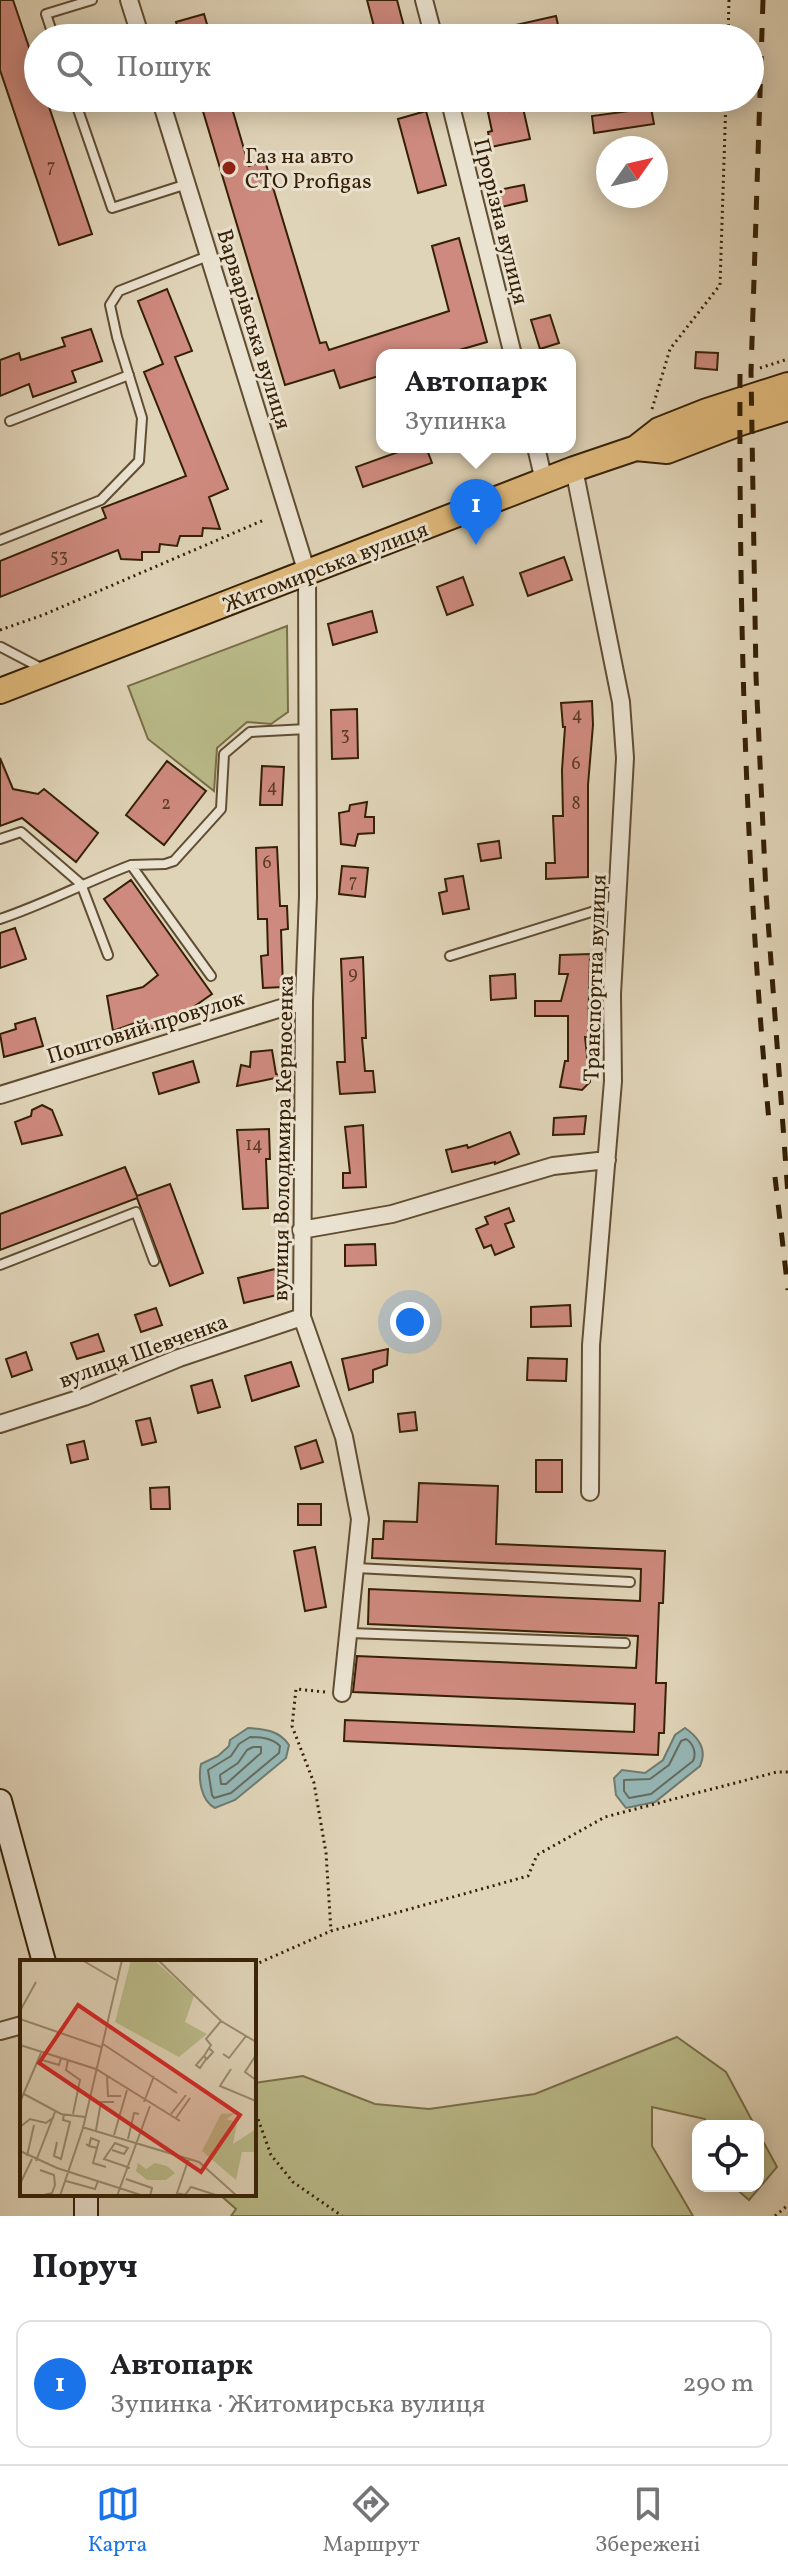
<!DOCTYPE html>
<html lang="uk">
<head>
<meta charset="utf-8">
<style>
  :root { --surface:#fff; --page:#f6f6f6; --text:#202124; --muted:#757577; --line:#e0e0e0; --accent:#1a73e8 }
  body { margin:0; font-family:Vollkorn,serif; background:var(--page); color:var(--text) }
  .controls { position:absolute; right:24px; bottom:24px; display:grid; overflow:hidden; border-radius:16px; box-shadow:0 4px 20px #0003 }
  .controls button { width:72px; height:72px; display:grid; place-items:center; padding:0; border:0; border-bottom:2px solid var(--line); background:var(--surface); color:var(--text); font:40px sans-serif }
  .compass { position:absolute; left:596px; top:136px; width:72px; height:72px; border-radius:50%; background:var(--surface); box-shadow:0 4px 20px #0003; rotate:56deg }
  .you { position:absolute; left:410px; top:1322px; width:28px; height:28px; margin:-20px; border:6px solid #fff; border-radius:50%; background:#1a73e8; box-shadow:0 0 0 12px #1a73e833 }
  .badge { display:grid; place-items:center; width:52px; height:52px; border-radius:50%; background:var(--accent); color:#fff; font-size:26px; font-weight:700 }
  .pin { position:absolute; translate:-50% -66px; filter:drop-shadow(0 2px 4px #0008) }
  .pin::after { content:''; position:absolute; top:42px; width:28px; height:24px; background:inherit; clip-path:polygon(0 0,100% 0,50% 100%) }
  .popup { position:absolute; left:376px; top:349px; width:200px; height:104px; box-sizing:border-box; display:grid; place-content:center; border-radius:16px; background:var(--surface); filter:drop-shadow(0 2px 6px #0005); font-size:26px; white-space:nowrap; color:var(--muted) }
  .popup b { font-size:30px; color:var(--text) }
  .popup::after { content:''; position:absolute; left:50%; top:100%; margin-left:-16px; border:16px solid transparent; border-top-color:var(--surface) }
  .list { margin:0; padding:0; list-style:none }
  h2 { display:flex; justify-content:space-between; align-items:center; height:104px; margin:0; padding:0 32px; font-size:34px }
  h2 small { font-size:26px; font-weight:400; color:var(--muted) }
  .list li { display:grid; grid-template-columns:52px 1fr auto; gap:24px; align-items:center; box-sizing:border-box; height:128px; margin:0 16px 16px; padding:0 16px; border:2px solid var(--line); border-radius:16px }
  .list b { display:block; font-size:30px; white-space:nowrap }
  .list p { margin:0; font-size:26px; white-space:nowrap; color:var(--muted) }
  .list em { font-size:26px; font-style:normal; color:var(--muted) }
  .icon { flex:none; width:44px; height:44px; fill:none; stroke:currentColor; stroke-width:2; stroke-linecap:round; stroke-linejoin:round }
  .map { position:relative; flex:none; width:788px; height:2216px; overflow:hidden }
  .search { position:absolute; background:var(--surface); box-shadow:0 4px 20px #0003; left:24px; right:24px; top:24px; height:88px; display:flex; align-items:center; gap:20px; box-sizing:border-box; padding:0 28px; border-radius:44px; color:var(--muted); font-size:30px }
  .sheet { height:248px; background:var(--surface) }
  nav { display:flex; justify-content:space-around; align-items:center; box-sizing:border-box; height:112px; border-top:2px solid var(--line); background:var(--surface); font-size:22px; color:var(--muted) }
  nav a { display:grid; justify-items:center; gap:4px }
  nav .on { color:var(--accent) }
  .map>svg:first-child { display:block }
</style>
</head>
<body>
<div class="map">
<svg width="788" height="2216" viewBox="0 0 788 2216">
  <rect width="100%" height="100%" fill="#e0d4b8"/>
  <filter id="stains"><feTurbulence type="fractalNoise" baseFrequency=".0025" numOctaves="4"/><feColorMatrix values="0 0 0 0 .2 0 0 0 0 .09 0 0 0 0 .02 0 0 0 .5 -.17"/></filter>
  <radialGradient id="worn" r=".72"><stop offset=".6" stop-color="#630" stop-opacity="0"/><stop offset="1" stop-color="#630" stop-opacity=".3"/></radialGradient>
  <path fill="#babb89" stroke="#786e47" stroke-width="2" d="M287,626L288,712L271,724L247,722L217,748L214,791L148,739L128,686Z
    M677,2037L726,2072L755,2126H707L705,2119L652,2107V2146L693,2216H231L236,2209L219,2194H254V2083L303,2076L375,2104L429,2109L535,2094Z
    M758,2132L777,2167L749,2200L733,2186H758Z"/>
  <path fill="#95b7b6" stroke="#6f7b6f" stroke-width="2" d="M248,1728C264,1729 279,1730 289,1745L286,1758L235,1800L215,1808C201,1801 198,1779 201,1764L218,1756L229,1746L230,1740Z
    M685,1728C698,1737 708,1749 700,1766L655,1802L626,1808L616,1795L614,1778L622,1770L645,1773L663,1760L675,1735Z"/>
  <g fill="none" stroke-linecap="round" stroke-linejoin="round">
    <path stroke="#656c5e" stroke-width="2" d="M250,1737C261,1737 272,1738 280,1746L279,1753L231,1793L214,1798L212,1795L208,1770L231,1756L239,1744Z
      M686,1739C693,1743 697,1753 693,1761L651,1794L629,1798L624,1791V1780L650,1779L669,1765L681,1741Z
      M253,1747H261V1753L226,1784H221L220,1775L238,1763L247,1750Z"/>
  </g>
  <path fill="#ce8a7e" stroke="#352005" stroke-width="2" d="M0,0H13L38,74V98H46L92,234L59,245L0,70Z
    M367,0H397L407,38H377Z
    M204,14L211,38H181L176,22Z
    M556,16L561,38H486L485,32Z
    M199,98H229L249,166L265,161L320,343L326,342L329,350L449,311L432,246L459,238L487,342L442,355H382V375L340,388L334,370L285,385Z
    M485,98H507L510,111L523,108L530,139L491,147L488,132L492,131Z
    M651,108L654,124L594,133L592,116Z
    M426,111L446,185L418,193L398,119Z
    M524,185L527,201L501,207L498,190Z
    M167,289L192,351L175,357L228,489L209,497L220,529L203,528L202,536H180L177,546L160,544L159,552H142V560L121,559L118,550L0,597V561L106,518L102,508L186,476L144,372L163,364L138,301Z
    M550,315L559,343L540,349L531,320Z
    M91,329L102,361L72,371L76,382L33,397L29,384L0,396V360L19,353L21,360L65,346L62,338Z
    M696,352L718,353L717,370L695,368Z
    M412,447H426L432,463L363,487L356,467Z
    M564,557L572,580L528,596L520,573Z
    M463,577L473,605L447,615L437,587Z
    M372,611L377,632L333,645L328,624Z
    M592,701L593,725L588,785V877L546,879V863H555L553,816H563L562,770L565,727H563L561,703Z
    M357,709L358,758L332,759L331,710Z
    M0,758L13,789L38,794L44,789L98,833L76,862L22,818L0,826Z
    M167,761L206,791L164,845L126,815Z
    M262,766L284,767L282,805H260Z
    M367,802L365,817H374V833L358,834L355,846L341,844L339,813L349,811L350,805Z
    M499,841L501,858L481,861L478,844Z
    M277,847L280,906H287L288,929L281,930L283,987L263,988L261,956L268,955L267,919H258L256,848Z
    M342,866L368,868L365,897L339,894Z
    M463,876L469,909L443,914L439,893L447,891L445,879Z
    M131,880L212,994L169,1024L145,1031L143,1020L113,1031L107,996L143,987L158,975L104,899Z
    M15,928L26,959L0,968V933Z
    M590,954L588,1037H585L590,1082L582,1090L560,1087L565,1061H568V1016H535V1001H561L568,974H559L560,955Z
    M363,957L366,1038H362L365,1071H373L375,1092L340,1094L337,1062H345L341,959Z
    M515,974L516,998L491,1000L490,976Z
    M35,1018L43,1046L4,1057L0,1034L16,1029L15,1024Z
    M272,1050L276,1074L285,1076L237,1086L241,1065L250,1067L251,1052Z
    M193,1061L199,1082L159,1094L153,1073Z
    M42,1105L52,1110L62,1135L22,1144L15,1122L31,1116L32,1110Z
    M586,1116L584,1134L553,1135L554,1118Z
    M363,1125L366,1187L343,1188V1173H350L345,1127Z
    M269,1129L270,1159H266L268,1208L243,1209L237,1130Z
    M510,1132L519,1154L495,1164V1162L452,1172L446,1150L467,1145L468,1148Z
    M125,1167L137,1196L170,1184L203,1273L170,1286L137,1198L0,1250V1214Z
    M509,1208L514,1221L505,1224L514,1247L495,1255L491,1245L484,1248L476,1229L488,1224L485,1217Z
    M375,1244L376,1265L345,1266V1245Z
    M275,1269L281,1294L244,1303L238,1278Z
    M570,1305L571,1326L531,1327V1307Z
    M156,1308L162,1325L141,1332L135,1315Z
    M98,1334L104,1351L77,1359L71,1343Z
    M388,1349L387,1365L373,1370V1382L349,1390L342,1359Z
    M26,1352L32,1370L12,1377L6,1359Z
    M528,1358L567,1359L566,1381L527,1380Z
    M291,1362L299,1386L252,1401L245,1376Z
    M212,1380L220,1407L198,1413L191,1386Z
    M415,1412L417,1430L400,1432L398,1414Z
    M150,1418L156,1442L142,1445L136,1421Z
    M316,1440L323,1462L301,1469L295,1447Z
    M84,1441L88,1459L71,1463L67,1445Z
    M536,1460H562V1492H536Z
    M419,1483L498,1486L496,1544L665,1551L663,1603H659L656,1683H666L664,1733H659L658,1755L344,1741L345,1720L634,1732L635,1704L353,1692L357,1656L636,1668L638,1636L368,1624L369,1589L640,1601L641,1569L372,1558L373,1539H383L384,1521L417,1522Z
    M169,1487L170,1509H151L150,1488Z
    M298,1504H321V1525H298Z
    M315,1547L326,1607L305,1611L294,1551Z"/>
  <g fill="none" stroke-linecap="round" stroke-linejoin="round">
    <defs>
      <path id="service" d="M54,38L46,14L92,0
        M74,98L112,208L187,184
        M10,421L129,375
        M0,540L101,500L139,461L142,418L117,337L110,305L119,291L208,256
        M1,647L41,668
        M0,839L21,832L81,884L108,955
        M0,919C45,904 86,882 131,865
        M450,956L617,904
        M211,976L131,865L165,864L174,861L221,809L224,754L250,732L307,729
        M0,1265L136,1212L154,1261
        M356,1568L630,1582
        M349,1633L625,1643"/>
      <path id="minor" d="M129,0L141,38
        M424,0L434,38
        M160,98L307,573L308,896L304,1001L302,1317L344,1437L360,1519L342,1693
        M449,98L513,355
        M536,447L544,481
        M574,469L621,702L625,758L612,994L613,1081L591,1345L590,1492
        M0,1095L304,1001
        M301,1230L392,1214L553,1166L607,1160
        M0,1424L84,1397L179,1358L302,1317
        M0,2031L22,2025"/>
      <path id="secondary" d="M0,1801L44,1962
        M86,2194V2216"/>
      <path id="primary" d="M636,448L659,430L707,411L788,385
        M0,691L574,469L636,448L667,451L740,423L788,408"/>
    </defs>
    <use href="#service" stroke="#604d32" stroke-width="12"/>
    <use href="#minor" stroke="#604d32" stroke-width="20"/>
    <use href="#secondary" stroke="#352005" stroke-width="26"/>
    <use href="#primary" stroke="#352005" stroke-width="28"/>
    <path stroke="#352005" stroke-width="3" stroke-dasharray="2 4" stroke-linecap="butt" d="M728,38L729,0
      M760,368L788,359
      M652,409L670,349L720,285L726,98
      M0,630L43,615L264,520
      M325,1692L296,1689L292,1726L314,1783L326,1853L331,1931
      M254,1965L331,1931L528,1876L537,1855L605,1817L777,1772H788
      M254,2108L271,2155L293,2182L342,2216
      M775,2216L788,2205"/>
    <use href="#service" stroke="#ebe3d1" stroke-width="8"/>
    <use href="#minor" stroke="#ebe3d1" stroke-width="16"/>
    <use href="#secondary" stroke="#ebe3d1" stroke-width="22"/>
    <use href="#primary" stroke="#e0ba7c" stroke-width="24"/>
    <path stroke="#352005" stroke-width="5" stroke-dasharray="14 14" stroke-linecap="butt" d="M763,0L751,372L756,676L766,893L788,1195
      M740,374C739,623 746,873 769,1121
      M775,1177L788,1290"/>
  </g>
  <circle fill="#8f2418" stroke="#ebe3d1" stroke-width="3" cx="229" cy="168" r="8"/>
  <g text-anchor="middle" stroke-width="6" stroke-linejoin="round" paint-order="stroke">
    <g font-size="18" fill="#5b3a23">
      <text x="51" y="172">7</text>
      <text x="59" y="562">53</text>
      <text x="577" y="720">4</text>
      <text x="345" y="740">3</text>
      <text x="576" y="769">6</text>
      <text x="272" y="792">4</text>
      <text x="166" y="809">2</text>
      <text x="576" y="809">8</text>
      <text x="267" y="868">6</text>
      <text x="353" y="887">7</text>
      <text x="353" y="979">9</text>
      <text x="254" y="1150">14</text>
    </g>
    <g font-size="22" fill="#352005" stroke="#ebe3d1" text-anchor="start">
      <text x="245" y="163">Газ на авто<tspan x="245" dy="25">СТО Profigas</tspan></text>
    </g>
    <g font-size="22" fill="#352005" stroke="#ebe3d1">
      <text transform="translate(502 221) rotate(76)" y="8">Прорізна вулиця</text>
      <text transform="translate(255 329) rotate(73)" y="8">Варварівська вулиця</text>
      <text transform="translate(325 566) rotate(-21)" y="8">Житомирська вулиця</text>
      <text transform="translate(594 978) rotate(-88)" y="8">Транспортна вулиця</text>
      <text transform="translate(145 1026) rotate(-17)" y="8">Поштовий провулок</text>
      <text transform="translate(282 1138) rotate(-89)" y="8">вулиця Володимира Керносенка</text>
      <text transform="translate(143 1350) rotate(-20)" y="8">вулиця Шевченка</text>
    </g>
  </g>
  <g transform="translate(20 1960)">
    <rect width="236" height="236" fill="#e0d4b8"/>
    <path d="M111,0H134L174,36L165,62L187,74L159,97L95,62ZM216,153L206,159L217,162L213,184L236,169V192H222L216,220L182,191L201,154ZM118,203L126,209L135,203L147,206L155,213L146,220H127L116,211Z" fill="#babb89"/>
    <path fill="none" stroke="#9c8c70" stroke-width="2" d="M62,0L96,20M138,0L201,61L236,82M0,51L16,22M0,59L81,87M83,84L157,133M0,85L76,109L160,161M189,88L193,92L187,99L184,96L189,88L191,85L186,79L201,61M24,93L22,100L39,105L41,98M203,94L209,98L226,76M236,95L225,112L236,120M184,96L176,105L180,108L186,99M48,100L46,110L60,120L53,154M211,109L200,126L236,141M87,116L88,136H101M4,134L41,154L65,157M0,142L21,93M124,142L134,116M151,154L166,135M156,158L170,138M0,167L10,159L26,163L34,157M62,167L179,202L217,236M76,170L81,142H94M94,175L107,130M108,179L114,153L119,154M37,182L34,196L41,199L50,162L43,160L44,154M66,184L69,186L77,188L79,181L71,178L69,186M77,188L73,203L86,207M92,190L104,194L108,188L95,183L84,199L110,208M0,191L37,208L124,236M7,196L14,165M16,201L35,152M106,219L132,228L130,236M46,221L75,229L78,221M0,224L12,199M157,233L165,235L171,227L199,236M20,236L32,233L35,225L34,215L20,210M40,236L63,168L102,0M97,236L130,146M156,236L169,198"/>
    <path fill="#d62828" fill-opacity="0.15" stroke="#d62828" stroke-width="4" d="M58,45L220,155L181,212L19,103Z"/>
    <rect width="236" height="236" fill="none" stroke="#352005" stroke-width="4"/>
  </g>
  <rect width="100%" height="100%" filter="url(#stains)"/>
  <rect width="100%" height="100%" fill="url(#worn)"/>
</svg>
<div class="controls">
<button><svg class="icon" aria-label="locate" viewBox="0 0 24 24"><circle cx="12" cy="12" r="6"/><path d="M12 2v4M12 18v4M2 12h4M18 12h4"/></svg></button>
</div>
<svg class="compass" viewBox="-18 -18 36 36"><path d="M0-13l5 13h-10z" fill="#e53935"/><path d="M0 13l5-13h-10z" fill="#757577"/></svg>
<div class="you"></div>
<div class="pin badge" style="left:476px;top:545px">1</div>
<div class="popup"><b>Автопарк</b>Зупинка</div>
<div class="search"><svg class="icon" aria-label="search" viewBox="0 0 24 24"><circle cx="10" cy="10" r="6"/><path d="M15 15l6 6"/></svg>Пошук</div>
</div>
<section class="sheet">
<h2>Поруч<small></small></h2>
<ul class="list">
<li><span class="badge">1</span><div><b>Автопарк</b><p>Зупинка · Житомирська вулиця</p></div><em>290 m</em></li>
</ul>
</section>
<nav>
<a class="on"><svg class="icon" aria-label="map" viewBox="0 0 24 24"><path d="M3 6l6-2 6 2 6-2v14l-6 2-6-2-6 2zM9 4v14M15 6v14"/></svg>Карта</a>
<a><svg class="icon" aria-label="directions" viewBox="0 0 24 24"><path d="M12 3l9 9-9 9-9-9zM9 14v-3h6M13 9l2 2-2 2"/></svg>Маршрут</a>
<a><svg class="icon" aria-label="saved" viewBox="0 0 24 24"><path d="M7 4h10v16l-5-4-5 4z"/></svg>Збережені</a>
</nav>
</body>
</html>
